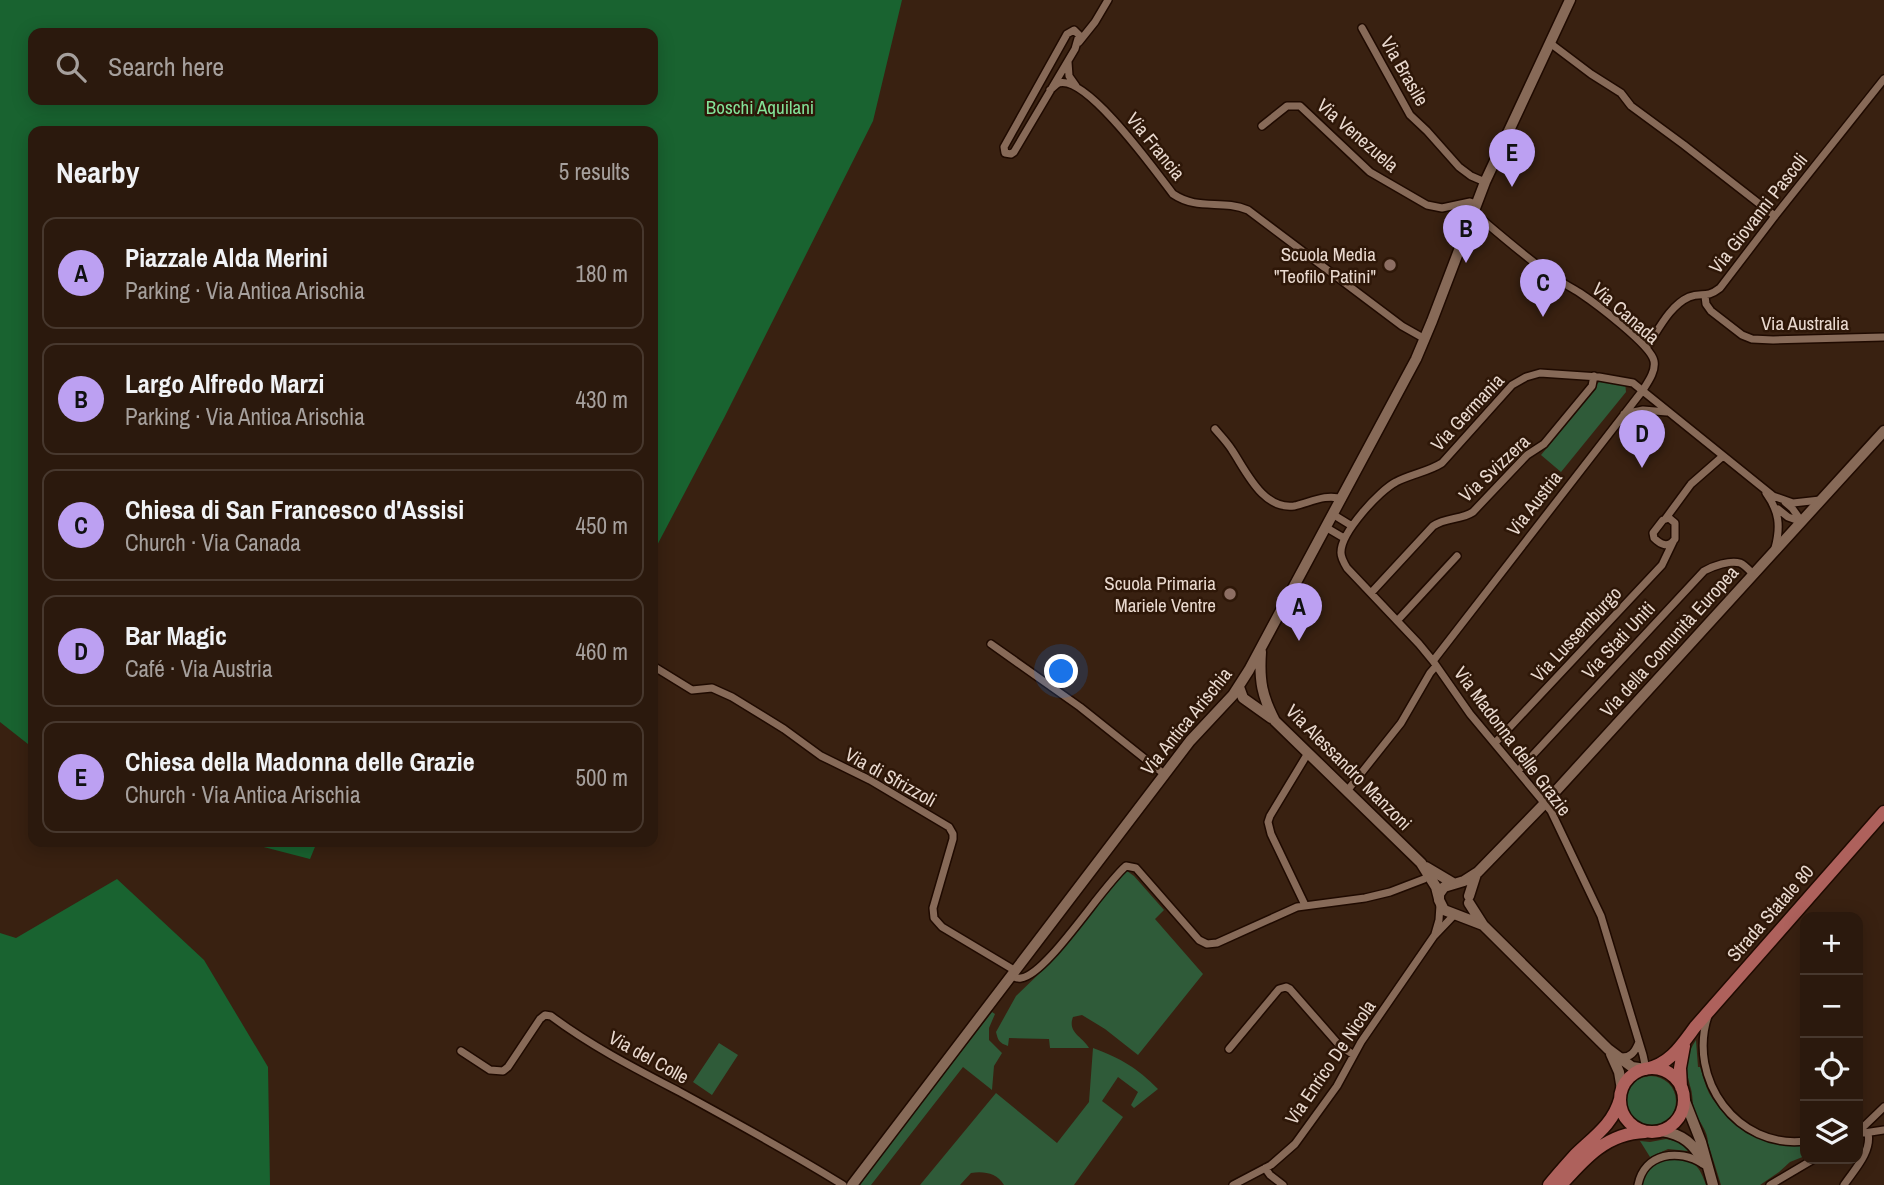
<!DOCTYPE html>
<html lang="en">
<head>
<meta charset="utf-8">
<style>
  :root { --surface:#2b190d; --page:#37261b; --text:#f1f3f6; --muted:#a6a09d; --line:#47382e; --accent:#bca0f2 }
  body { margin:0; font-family:"Archivo Narrow",sans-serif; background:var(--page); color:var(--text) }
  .controls { position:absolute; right:21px; bottom:21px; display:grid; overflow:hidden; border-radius:14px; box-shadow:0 4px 18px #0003 }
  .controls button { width:63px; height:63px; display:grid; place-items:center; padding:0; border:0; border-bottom:2px solid var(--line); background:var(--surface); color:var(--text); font:35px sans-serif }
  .you { position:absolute; left:1062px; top:672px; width:24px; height:24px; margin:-18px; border:5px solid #fff; border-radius:50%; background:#1a73e8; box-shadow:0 0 0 10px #1a73e833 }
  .badge { display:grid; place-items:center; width:46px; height:46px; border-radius:50%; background:var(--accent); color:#111; font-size:23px; font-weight:700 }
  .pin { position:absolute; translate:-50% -58px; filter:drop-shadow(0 2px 4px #0008) }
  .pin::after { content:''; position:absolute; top:37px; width:24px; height:21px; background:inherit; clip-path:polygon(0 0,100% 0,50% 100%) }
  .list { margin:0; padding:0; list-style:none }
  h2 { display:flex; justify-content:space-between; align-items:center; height:91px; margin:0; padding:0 28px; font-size:30px }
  h2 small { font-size:23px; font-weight:400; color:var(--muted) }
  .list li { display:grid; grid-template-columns:46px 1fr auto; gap:21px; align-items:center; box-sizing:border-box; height:112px; margin:0 14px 14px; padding:0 14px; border:2px solid var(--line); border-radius:14px }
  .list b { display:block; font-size:26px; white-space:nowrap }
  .list p { margin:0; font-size:23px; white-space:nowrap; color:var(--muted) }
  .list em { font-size:23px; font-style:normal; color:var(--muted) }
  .icon { flex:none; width:38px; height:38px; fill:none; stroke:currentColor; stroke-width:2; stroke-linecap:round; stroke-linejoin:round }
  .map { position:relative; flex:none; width:1884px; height:1185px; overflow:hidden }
  .search { position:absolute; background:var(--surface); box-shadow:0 4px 18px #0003; left:28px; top:28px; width:630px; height:77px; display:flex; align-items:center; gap:18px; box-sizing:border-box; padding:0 24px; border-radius:14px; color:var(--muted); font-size:26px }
  .panel { position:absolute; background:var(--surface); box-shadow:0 4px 18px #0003; left:28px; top:126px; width:630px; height:721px; border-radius:14px }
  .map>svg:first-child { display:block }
</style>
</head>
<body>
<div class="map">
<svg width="1884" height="1185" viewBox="0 0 1884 1185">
  <rect width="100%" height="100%" fill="#392111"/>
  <path fill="#2f5b39" d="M1601,380L1625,381L1626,392L1561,472L1541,455L1596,389L1594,387Z
    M1127,871L1134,876L1164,910L1155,919L1203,974L1138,1055L1105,1029L1082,1015L1073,1017C1067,1033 1083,1037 1089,1048H1050L1049,1039L1009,1038L1008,1046C999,1043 998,1040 996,1032L1016,996L1044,969L1079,929L1121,875Z
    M992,1012L995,1014L989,1028V1040L1002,1053L994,1066L992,1090L963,1067L871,1185H860L875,1163Z
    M1696,1040L1698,1067H1700C1703,1076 1705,1085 1709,1093C1728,1125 1767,1151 1805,1144V1156L1790,1162L1779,1172L1760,1185H1721L1708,1143C1708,1131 1699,1122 1695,1112C1692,1104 1693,1096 1691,1089C1685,1067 1683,1060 1696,1040Z
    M719,1043L738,1055L712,1095L693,1082Z
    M1093,1048C1122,1059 1136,1067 1158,1089L1134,1108L1131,1105L1138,1092L1118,1077L1102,1101L1123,1117L1074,1185H1004C997,1173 984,1171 971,1173L960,1185H920L996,1093L1057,1143L1089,1102Z
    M1626 1101a25 25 0 1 1 50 0a25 25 0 1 1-50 0Z
    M1666,1139L1680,1142L1688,1151L1668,1149L1650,1157L1640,1141L1650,1142Z
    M1667,1158C1691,1159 1698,1161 1706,1185H1641C1643,1171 1655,1162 1667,1158Z"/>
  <path fill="#196330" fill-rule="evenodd" d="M0,0H902L873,121L724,418L653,553V131H33V748L0,722ZM33,33H653V100H33Z
    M244,842H317L310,859Z
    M117,879L204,960L268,1067L270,1185H0V933L16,938Z"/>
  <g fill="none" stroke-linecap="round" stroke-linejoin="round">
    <defs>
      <path id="street" d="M1362,28L1410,115L1427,131L1459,167L1471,176L1485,182
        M1074,30L1079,35L1075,49L1014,152L1011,154L1005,153L1004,147L1067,34Z
        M1079,42L1095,22L1108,0
        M1550,43L1591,74L1621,93L1631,106L1684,145L1775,216
        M1068,62L1069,76L1076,86
        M1050,90C1053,88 1056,84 1059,83C1087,75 1156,172 1173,194C1198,211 1222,199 1248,210L1402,326L1425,339
        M1262,126L1287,106H1300L1370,172L1427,205L1442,208L1470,202L1476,204
        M1705,296L1706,304L1711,311L1742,335L1752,339L1773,340L1884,337
        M1646,348C1658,331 1669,306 1689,297C1702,292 1706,299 1720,288L1775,216L1884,79
        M1624,414L1643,410L1667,412
        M1215,429C1221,436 1227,442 1232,450C1246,471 1263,510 1294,506C1309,503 1326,493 1342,499
        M1766,493C1779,511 1781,526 1775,548
        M1785,502L1792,508L1802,522
        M1778,509L1788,517L1802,522
        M1334,515L1352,526
        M1666,518L1691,484L1723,456
        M1669,518L1675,523V539C1668,549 1660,544 1654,538L1653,533L1663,520Z
        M1327,528L1344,538
        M1371,593L1433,526C1446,517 1461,520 1473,512L1527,455L1544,444L1592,386L1594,376
        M1397,621L1457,556
        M991,644L1080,707L1164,774
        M1433,661L1643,390C1648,382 1656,371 1654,361C1651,345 1595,303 1580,293C1569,286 1558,281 1548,273C1522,254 1498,233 1473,212
        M653,666L692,690L712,688L732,697L784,729L821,756L870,780L949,827L953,834V839L933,908L934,918L942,927L1014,970
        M1495,743L1662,565L1673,542
        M1518,771L1704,571C1713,566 1730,560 1740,563C1745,565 1750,571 1754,575
        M1347,791L1401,723L1430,673L1436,666
        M1305,905L1271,834L1268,822L1270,816L1308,753
        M1435,934L1439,920L1440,905
        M1011,975C1015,977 1016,979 1021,978C1047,975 1102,886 1126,866L1136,868L1199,940L1207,944L1217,943L1297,907L1365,898L1390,892L1424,879L1432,873
        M1708,1016C1687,1079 1737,1149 1805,1141
        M1229,1049L1279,989L1286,987L1290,989L1340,1046L1354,1055
        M461,1051L490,1070L503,1071L508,1067L540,1019L545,1015L551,1016C591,1046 636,1069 680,1092C735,1122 790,1152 843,1185
        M1620,1057C1631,1058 1635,1052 1639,1042
        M1646,1069L1643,1055L1601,916L1551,811L1470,714L1433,661L1419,644L1347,568C1344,563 1341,558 1341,553C1340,533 1380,490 1396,482C1411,474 1428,472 1442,463L1512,385L1526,377L1540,373L1599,377L1633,383L1773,496L1793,503L1820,500
        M1858,1132L1884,1107
        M1864,1133L1884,1130
        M1265,1168L1270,1175L1283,1185
        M1233,1185L1271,1165L1295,1144L1337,1086L1361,1042L1434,936L1455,914
        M1638,1185C1644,1153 1679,1148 1703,1164
        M1770,1185L1814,1159
        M1844,1185C1854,1170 1872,1152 1868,1133"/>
      <path id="secondary" d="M1261,652C1259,681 1262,696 1275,721L1421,863L1436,887L1439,899
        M1239,687L1243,698L1271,718
        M1426,867L1453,883
        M1469,896L1476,874
        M1469,903L1483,925L1608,1049L1632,1067L1646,1069
        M1483,925L1444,910L1439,900V894L1444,887L1464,881L1478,872L1545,803L1884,431
        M1611,1054L1619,1072L1622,1090
        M1683,1096L1701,1142L1713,1185
        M1661,1131C1683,1134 1694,1144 1704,1163
        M852,1185L1190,741L1233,695L1249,670L1416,359L1432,321L1485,182L1570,0"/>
      <path id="primary" d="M1620 1100a32 32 0 1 1 64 0a32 32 0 1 1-64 0Z
        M1646,1069C1670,1064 1681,1046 1695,1027L1884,812
        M1681,1087L1680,1068L1684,1046
        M1549,1185C1557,1175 1566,1165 1575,1155C1592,1138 1613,1125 1620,1099
        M1561,1185C1585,1158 1607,1133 1645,1132"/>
    </defs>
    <use href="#street" stroke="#1f0a00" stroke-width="10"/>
    <use href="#secondary" stroke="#1f0a00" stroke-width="13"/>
    <use href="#primary" stroke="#1f0a00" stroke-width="15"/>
    <use href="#street" stroke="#876a58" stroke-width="7"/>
    <use href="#secondary" stroke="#876a58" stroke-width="10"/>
    <use href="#primary" stroke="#ae615c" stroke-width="12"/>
  </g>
  <g fill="#8d6e63" stroke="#2e1708" stroke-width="2.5">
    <circle cx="1390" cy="265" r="7"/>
    <circle cx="1230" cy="594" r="7"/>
  </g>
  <g text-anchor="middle" stroke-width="5" stroke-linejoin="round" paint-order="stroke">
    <g font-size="19" fill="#e9d9cf" stroke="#2e1708">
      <text transform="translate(1405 71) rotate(60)" y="7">Via Brasile</text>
      <text transform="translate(1358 135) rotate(41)" y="7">Via Venezuela</text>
      <text transform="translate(1156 146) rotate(51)" y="7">Via Francia</text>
      <text transform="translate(1758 213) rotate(-52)" y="7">Via Giovanni Pascoli</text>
      <text transform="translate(1626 313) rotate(41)" y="7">Via Canada</text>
      <text x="1805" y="330">Via Australia</text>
      <text transform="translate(1467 412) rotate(-47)" y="7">Via Germania</text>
      <text transform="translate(1494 468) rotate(-43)" y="7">Via Svizzera</text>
      <text transform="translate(1534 503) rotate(-52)" y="7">Via Austria</text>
      <text transform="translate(1576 634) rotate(-47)" y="7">Via Lussemburgo</text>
      <text transform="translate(1618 640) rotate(-47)" y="7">Via Stati Uniti</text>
      <text transform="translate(1669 641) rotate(-48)" y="7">Via della Comunità Europea</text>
      <text transform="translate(1186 721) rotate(-51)" y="7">Via Antica Arischia</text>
      <text transform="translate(1513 741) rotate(53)" y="7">Via Madonna delle Grazie</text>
      <text transform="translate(1349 767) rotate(45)" y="7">Via Alessandro Manzoni</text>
      <text transform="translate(891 777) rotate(29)" y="7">Via di Sfrizzoli</text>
      <text transform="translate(1770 913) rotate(-49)" y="7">Strada Statale 80</text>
      <text transform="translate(649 1057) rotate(29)" y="7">Via del Colle</text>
      <text transform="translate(1330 1062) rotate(-56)" y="7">Via Enrico De Nicola</text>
    </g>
    <g font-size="19" fill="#83e398" stroke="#2e1708">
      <text x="760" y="114">Boschi Aquilani</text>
    </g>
    <g font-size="19" fill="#e9d9cf" stroke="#2e1708" text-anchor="end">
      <text x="1376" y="261">Scuola Media<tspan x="1376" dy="22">"Teofilo Patini"</tspan></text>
      <text x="1216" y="590">Scuola Primaria<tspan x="1216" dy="22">Mariele Ventre</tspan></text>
    </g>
  </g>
</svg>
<div class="controls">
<button>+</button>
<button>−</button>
<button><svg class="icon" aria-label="locate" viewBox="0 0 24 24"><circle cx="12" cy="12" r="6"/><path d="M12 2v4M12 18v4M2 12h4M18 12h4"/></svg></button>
<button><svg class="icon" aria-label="layers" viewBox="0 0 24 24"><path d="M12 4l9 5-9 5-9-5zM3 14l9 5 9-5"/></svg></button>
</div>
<div class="you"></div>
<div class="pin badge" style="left:1299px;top:641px">A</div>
<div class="pin badge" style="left:1466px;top:263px">B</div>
<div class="pin badge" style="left:1543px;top:317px">C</div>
<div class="pin badge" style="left:1642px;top:468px">D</div>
<div class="pin badge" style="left:1512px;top:187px">E</div>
<div class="search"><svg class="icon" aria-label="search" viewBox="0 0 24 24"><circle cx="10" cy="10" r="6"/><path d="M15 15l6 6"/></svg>Search here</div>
<section class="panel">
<h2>Nearby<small>5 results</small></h2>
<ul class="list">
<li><span class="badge">A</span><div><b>Piazzale Alda Merini</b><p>Parking · Via Antica Arischia</p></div><em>180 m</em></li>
<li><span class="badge">B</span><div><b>Largo Alfredo Marzi</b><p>Parking · Via Antica Arischia</p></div><em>430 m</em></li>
<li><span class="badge">C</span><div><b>Chiesa di San Francesco d'Assisi</b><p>Church · Via Canada</p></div><em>450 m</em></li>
<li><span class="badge">D</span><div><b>Bar Magic</b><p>Café · Via Austria</p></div><em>460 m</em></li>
<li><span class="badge">E</span><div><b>Chiesa della Madonna delle Grazie</b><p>Church · Via Antica Arischia</p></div><em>500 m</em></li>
</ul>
</section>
</div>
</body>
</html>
